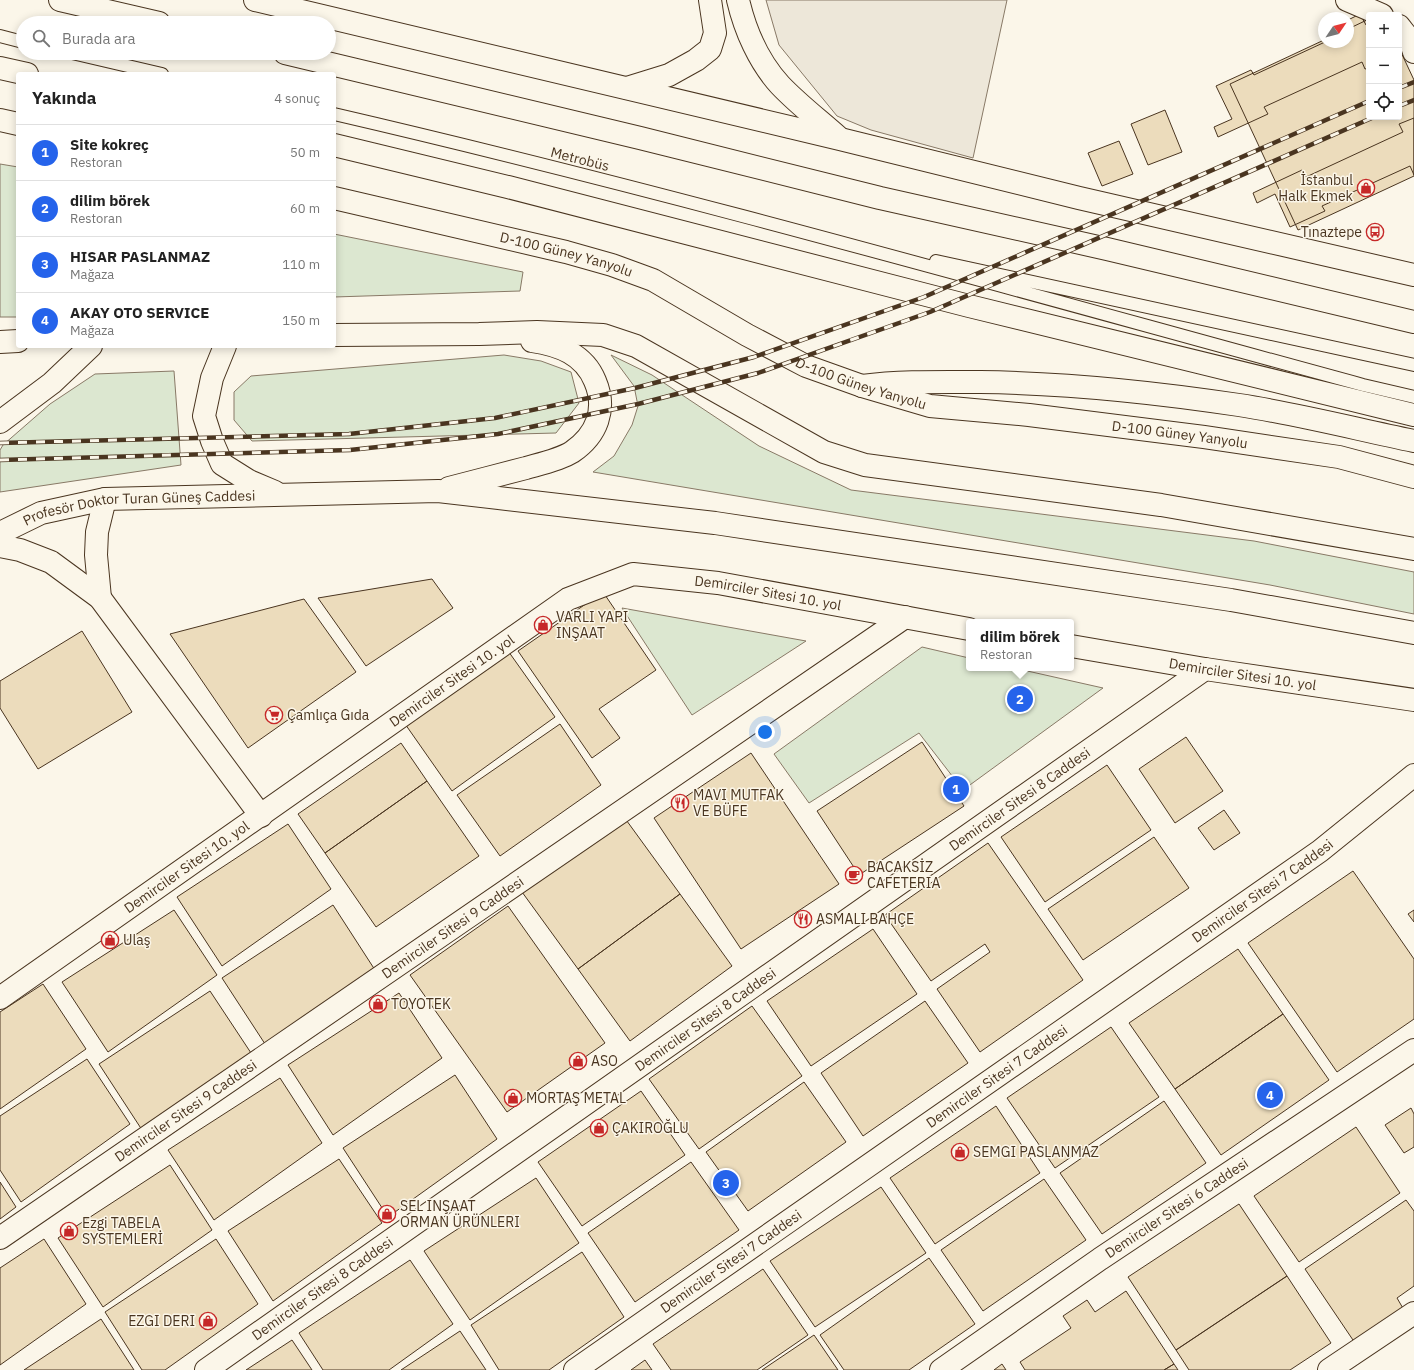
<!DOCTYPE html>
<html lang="tr">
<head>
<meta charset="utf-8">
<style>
  :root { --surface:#fff; --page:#f2f2f2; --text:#222; --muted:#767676; --line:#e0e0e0; --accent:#2563eb }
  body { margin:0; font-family:"IBM Plex Sans",sans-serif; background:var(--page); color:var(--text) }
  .controls { position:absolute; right:12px; top:12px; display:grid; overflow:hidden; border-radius:4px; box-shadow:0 2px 10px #0003 }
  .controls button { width:36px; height:36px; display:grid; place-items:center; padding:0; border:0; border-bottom:1px solid var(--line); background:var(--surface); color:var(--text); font:20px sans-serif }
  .compass { position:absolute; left:1318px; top:12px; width:36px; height:36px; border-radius:50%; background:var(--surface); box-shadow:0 2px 10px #0003; rotate:55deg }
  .you { position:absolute; left:765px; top:732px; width:14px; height:14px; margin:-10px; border:3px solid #fff; border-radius:50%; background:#1a73e8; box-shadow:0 0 0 6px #1a73e833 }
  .badge { display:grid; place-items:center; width:26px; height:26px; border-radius:50%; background:var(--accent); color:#fff; font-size:13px; font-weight:700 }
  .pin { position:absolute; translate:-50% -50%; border:2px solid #fff; box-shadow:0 1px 4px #0006 }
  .popup { position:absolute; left:966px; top:619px; width:108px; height:52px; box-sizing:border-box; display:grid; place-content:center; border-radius:4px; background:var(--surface); filter:drop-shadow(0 1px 3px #0005); font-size:13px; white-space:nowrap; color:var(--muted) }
  .popup b { font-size:15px; color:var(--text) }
  .popup::after { content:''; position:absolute; left:50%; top:100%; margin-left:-8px; border:8px solid transparent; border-top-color:var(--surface) }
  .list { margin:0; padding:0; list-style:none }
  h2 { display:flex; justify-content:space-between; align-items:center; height:52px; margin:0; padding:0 16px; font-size:17px }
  h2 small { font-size:13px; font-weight:400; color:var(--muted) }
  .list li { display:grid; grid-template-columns:26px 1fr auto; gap:12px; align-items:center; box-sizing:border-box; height:56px; padding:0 16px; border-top:1px solid var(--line) }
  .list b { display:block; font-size:15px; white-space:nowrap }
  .list p { margin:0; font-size:13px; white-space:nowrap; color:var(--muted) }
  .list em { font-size:13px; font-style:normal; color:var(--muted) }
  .icon { flex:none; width:22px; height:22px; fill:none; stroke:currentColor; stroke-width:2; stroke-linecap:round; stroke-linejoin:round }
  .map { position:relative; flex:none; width:1414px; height:1370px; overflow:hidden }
  .search { position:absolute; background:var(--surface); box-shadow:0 2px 10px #0003; left:16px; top:16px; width:320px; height:44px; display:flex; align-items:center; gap:10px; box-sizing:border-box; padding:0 14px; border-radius:22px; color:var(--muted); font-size:15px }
  .panel { position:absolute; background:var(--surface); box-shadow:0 2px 10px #0003; left:16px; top:72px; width:320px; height:276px; border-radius:4px }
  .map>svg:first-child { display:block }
</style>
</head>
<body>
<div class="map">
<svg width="1414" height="1370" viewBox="0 0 1414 1370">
  <rect width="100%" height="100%" fill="#fbf6e9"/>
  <path fill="#dce7d0" stroke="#887966" d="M0,164L18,167V317H0Z
    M334,234L523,272L520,291L334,297Z
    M504,355L541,361L571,372L579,403L556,433L252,441L234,420V392L251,376Z
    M611,355L652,375L759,446L851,490L1254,541L1414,572V614L1270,585L593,472L614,456L632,425L638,406L634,386Z
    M174,371L181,465L0,492V450L3,445L50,404L95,374Z
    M622,608L806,641L692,715Z
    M922,647L969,658V668H1014L1103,688L963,790L919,733L809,803L774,754Z"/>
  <path fill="#ede7d9" stroke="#887966" d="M766,0H1007L973,158L871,130L837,116L779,45Z"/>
  <path fill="#ecdcbc" stroke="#4a3520" d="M1360,14L1366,25L1369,23V68L1365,69L1362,62L1264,107L1268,114L1218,137L1214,127L1232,119L1216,86L1251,70L1254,75L1325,42H1348V20Z
    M1369,19V117H1399V48L1414,80V176L1298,230L1230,84L1324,40V42H1348V29Z
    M1165,110L1182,152L1148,165L1131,124Z
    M1414,118V175L1410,166L1322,206L1325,211L1290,227L1275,194L1257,203L1253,193L1302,170L1306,177L1403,132L1399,124Z
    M1119,141L1133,174L1102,186L1088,153Z
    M432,579L453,608L366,666L318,598Z
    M603,592L656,670L599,709L620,738L592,758L518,651Z
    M304,599L356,672L248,748L170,634Z
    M82,631L132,712L38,769L0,708V681Z
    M506,648L555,717L452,791L403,721Z
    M560,724L601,785L500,856L457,795Z
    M1186,737L1223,791L1175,823L1139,769Z
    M922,742L964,806L859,875L817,811Z
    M401,743L427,781L325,853L298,814Z
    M751,753L839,884L741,949L654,818Z
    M1107,765L1151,830L1045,902L1001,837Z
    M427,781L479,856L376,927L325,853Z
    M1224,810L1240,833L1214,850L1198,828Z
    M624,817L680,894L578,969L522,892Z
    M288,824L331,889L222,966L177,897Z
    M1154,837L1189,888L1083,960L1048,909Z
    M988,843L1083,980L980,1052L937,989L990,952L985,944L931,981L885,915Z
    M1353,871L1414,959V1019L1337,1072L1248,943Z
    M680,894L732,966L630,1041L578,969Z
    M333,905L375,970L267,1047L222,978Z
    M508,906L605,1043L507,1112L410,975Z
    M174,910L217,975L108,1052L62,982Z
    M1414,910V922L1408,914Z
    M873,929L917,994L811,1066L767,1001Z
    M1238,949L1283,1014L1175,1089L1129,1023Z
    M43,984L86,1049L0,1109V1012Z
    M210,991L253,1056L144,1133L99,1064Z
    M399,993L442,1058L333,1135L288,1065Z
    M925,1001L968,1063L863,1136L821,1073Z
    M752,1006L802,1076L699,1149L649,1079Z
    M1283,1014L1329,1080L1221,1155L1175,1089Z
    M1111,1027L1159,1097L1055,1168L1007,1098Z
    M87,1059L130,1124L21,1202L0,1170V1116Z
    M455,1075L497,1139L388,1217L343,1148Z
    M280,1078L322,1143L214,1220L168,1150Z
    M804,1082L846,1142L748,1211L706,1152Z
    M641,1091L685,1155L582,1226L538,1162Z
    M1164,1101L1206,1163L1102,1234L1060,1173Z
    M996,1106L1040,1173L935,1244L890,1178Z
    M1411,1108L1414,1114V1147L1404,1153L1385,1125Z
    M1356,1127L1400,1193L1299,1262L1254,1196Z
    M339,1159L382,1223L273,1301L228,1231Z
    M691,1162L739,1230L635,1302L588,1233Z
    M170,1165L212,1230L103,1307L58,1238Z
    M536,1178L579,1243L470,1320L424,1251Z
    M1044,1179L1086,1240L983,1311L941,1250Z
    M0,1182L16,1207L0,1219Z
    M881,1187L926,1253L815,1327L770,1261Z
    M1406,1200L1414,1211V1286L1397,1298L1404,1310L1355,1343L1305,1269Z
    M1239,1204L1287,1276L1176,1350L1128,1277Z
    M44,1239L86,1304L0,1365V1268Z
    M216,1239L258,1304L165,1370H142L105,1312Z
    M582,1252L624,1317L549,1370H499L471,1325Z
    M929,1258L975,1324L909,1370H844L820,1335Z
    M410,1260L453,1324L389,1370H323L299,1333Z
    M763,1269L808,1335L757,1370H671L653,1344Z
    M1287,1276L1331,1343L1290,1370H1189L1176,1350Z
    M1126,1291L1174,1364L1164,1370H1025L1020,1362L1071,1328L1063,1316L1087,1300L1095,1312Z
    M101,1319L134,1370H24Z
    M460,1331L486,1370H401Z
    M814,1335L838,1370H762Z
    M292,1340L312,1370H246Z
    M645,1360L652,1370H631Z
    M1002,1364L1006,1370H994Z
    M1174,1364L1178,1370H1164Z"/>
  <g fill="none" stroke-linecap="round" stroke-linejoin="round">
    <defs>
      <path id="service" d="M0,36L23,42
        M72,53L162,74
        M334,114C679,194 1021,292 1363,385L1414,397
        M936,261L1414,365"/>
      <g id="minor">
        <path d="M0,546L20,550L51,562L100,598L261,816"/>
        <path d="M100,598L96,555L97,532L105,499"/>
        <path id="s1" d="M1071,646L1205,669L1414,700"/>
        <path id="s2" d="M0,998L568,599L633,574L718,583L969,629"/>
        <path id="s3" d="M0,1238L905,617"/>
        <path id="s4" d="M206,1370L1205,669"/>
        <path id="s5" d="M575,1370L1320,851L1414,775"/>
        <path id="s6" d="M941,1370L1100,1259L1414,1050"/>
        <path d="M1329,1370L1414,1313"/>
      </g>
      <g id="secondary">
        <path d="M1347,0L1382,15"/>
        <path d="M1399,26L1410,40L1414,52"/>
        <path d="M334,335L479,334L537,332L603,335L636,346L824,452L865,465L1161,505L1414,549"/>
        <path d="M0,342L18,341"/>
        <path d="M225,346L212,378L204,416L212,441L222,464L249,481L275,492"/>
        <path d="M0,422L52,383L91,346"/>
        <path d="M449,488C475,481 500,475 526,468C540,464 559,460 572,452C597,435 607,409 595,381C584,354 559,345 532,341"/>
        <path id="s7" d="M0,533L41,513L105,499L438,491L715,523L1231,600L1414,633"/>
      </g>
      <g id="primary">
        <path d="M255,0L840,139L1079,198L1414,275"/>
        <path d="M738,0C745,30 759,62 780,85C798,104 819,120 838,137"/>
        <path d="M627,88L669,75L696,60L710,49L715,33L710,0"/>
        <path d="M0,120L18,124"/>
        <path id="s8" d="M334,198L566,252L612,265L653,280L747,335L806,366L862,386L930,406L1029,415L1204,437L1339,457L1414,477"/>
      </g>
      <path id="trunk" d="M60,0L159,23
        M285,53L640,138L880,198L1107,249L1414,322
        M0,68L27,74
        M334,145L508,187L969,306L1414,415
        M862,386C901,381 940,382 980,382C1066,383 1153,392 1239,405C1298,414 1356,429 1414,441"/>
    </defs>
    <use href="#service" stroke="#4a3520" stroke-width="14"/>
    <use href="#minor" stroke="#4a3520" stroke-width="24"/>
    <use href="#secondary" stroke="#4a3520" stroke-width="24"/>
    <use href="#primary" stroke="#4a3520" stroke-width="24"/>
    <use href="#trunk" stroke="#4a3520" stroke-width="24"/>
    <use href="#service" stroke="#fbf6e9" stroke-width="12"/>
    <use href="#minor" stroke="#fbf6e9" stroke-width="22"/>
    <use href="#secondary" stroke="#fbf6e9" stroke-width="22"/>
    <use href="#primary" stroke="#fbf6e9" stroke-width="22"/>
    <use href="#trunk" stroke="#fbf6e9" stroke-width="22"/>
    <defs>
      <path id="rail" d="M1399,88L1414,82
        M1399,106L1414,100
        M0,443L349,434L495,418L635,388L754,357L924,297L1369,101
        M0,460L350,450L498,434L638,404L758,373L930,312L1374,117"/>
    </defs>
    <use href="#rail" stroke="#4a3520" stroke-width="4.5"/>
    <use href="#rail" stroke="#fbf6e9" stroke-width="3" stroke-dasharray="9" stroke-linecap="butt"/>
  </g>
  <defs>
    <symbol id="shop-ring" viewBox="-11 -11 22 22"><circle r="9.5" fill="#fbf6e9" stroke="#c62828" stroke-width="1.5"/><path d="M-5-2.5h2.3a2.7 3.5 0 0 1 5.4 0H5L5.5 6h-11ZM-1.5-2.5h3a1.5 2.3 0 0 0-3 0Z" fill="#c62828"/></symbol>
    <symbol id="bus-ring" viewBox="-11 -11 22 22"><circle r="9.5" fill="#fbf6e9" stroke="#c62828" stroke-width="1.5"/><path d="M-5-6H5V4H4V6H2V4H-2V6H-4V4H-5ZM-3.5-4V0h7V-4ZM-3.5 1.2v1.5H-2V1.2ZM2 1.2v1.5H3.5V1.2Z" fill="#c62828"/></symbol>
    <symbol id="supermarket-ring" viewBox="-11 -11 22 22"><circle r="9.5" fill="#fbf6e9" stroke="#c62828" stroke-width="1.5"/><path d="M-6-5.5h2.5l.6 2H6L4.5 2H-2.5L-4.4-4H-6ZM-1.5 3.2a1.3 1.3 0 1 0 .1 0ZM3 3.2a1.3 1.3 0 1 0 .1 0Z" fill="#c62828"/></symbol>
    <symbol id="restaurant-ring" viewBox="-11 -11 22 22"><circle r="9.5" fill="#fbf6e9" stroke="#c62828" stroke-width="1.5"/><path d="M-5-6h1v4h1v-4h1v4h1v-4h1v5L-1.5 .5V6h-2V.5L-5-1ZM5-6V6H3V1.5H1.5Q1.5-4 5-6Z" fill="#c62828"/></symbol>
    <symbol id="cafe-ring" viewBox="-11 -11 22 22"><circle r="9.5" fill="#fbf6e9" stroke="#c62828" stroke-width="1.5"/><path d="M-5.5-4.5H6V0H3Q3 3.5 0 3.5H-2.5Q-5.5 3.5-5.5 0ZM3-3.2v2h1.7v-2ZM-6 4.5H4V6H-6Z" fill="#c62828"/></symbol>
  </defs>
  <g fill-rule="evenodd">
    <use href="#shop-ring" x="1356" y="178" width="20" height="20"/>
    <use href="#bus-ring" x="1365" y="222" width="20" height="20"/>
    <use href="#shop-ring" x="533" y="615" width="20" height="20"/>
    <use href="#supermarket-ring" x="264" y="705" width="20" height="20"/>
    <use href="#restaurant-ring" x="670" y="793" width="20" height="20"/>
    <use href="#cafe-ring" x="844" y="865" width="20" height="20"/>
    <use href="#restaurant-ring" x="793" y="909" width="20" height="20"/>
    <use href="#shop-ring" x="100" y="930" width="20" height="20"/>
    <use href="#shop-ring" x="368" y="994" width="20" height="20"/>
    <use href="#shop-ring" x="568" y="1051" width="20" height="20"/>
    <use href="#shop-ring" x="503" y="1088" width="20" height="20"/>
    <use href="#shop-ring" x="589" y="1118" width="20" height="20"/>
    <use href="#shop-ring" x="950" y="1142" width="20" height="20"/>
    <use href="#shop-ring" x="377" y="1204" width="20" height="20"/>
    <use href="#shop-ring" x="59" y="1221" width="20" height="20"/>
    <use href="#shop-ring" x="198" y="1311" width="20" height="20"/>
  </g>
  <g text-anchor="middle" stroke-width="3" stroke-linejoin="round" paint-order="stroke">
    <g font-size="14" fill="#4a3520" stroke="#fbf6e9">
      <text transform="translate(580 159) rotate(14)" y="5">Metrobüs</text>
      <text dy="5" stroke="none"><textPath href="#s8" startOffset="239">D-100 Güney Yanyolu</textPath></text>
      <text dy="5" stroke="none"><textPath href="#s8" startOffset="563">D-100 Güney Yanyolu</textPath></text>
      <text dy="5" stroke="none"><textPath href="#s8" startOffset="887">D-100 Güney Yanyolu</textPath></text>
      <text dy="5" stroke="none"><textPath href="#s7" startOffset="144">Profesör Doktor Turan Güneş Caddesi</textPath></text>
      <text dy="5" stroke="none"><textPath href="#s2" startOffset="900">Demirciler Sitesi 10. yol</textPath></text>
      <text dy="5" stroke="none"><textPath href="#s1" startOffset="174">Demirciler Sitesi 10. yol</textPath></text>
      <text dy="5" stroke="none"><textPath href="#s2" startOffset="552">Demirciler Sitesi 10. yol</textPath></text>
      <text dy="5" stroke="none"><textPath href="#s4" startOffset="994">Demirciler Sitesi 8 Caddesi</textPath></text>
      <text dy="5" stroke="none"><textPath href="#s2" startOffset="228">Demirciler Sitesi 10. yol</textPath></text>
      <text dy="5" stroke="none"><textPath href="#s5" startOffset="838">Demirciler Sitesi 7 Caddesi</textPath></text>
      <text dy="5" stroke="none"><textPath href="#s3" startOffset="549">Demirciler Sitesi 9 Caddesi</textPath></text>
      <text dy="5" stroke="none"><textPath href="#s4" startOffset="610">Demirciler Sitesi 8 Caddesi</textPath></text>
      <text dy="5" stroke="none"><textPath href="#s5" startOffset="514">Demirciler Sitesi 7 Caddesi</textPath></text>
      <text dy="5" stroke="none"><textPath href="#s3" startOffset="225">Demirciler Sitesi 9 Caddesi</textPath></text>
      <text dy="5" stroke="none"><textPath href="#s6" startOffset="286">Demirciler Sitesi 6 Caddesi</textPath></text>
      <text dy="5" stroke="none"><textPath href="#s5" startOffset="190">Demirciler Sitesi 7 Caddesi</textPath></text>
      <text dy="5" stroke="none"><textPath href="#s4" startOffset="142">Demirciler Sitesi 8 Caddesi</textPath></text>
    </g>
    <g font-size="14" fill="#4a3520" stroke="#fbf6e9" text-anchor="start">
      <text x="1353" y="185" text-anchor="end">İstanbul<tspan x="1353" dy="16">Halk Ekmek</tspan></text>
      <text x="1362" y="237" text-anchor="end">Tınaztepe</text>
      <text x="556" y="622">VARLI YAPI<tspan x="556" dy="16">INŞAAT</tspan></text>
      <text x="287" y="720">Çamlıça Gıda</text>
      <text x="693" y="800">MAVI MUTFAK<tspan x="693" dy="16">VE BÜFE</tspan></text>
      <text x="867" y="872">BACAKSİZ<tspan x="867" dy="16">CAFETERIA</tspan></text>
      <text x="816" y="924">ASMALI BAHÇE</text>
      <text x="123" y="945">Ulaş</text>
      <text x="391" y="1009">TOYOTEK</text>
      <text x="591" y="1066">ASO</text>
      <text x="526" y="1103">MORTAŞ METAL</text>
      <text x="612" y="1133">ÇAKIROĞLU</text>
      <text x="973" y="1157">SEMGI PASLANMAZ</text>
      <text x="400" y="1211">SEL INŞAAT<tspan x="400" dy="16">ORMAN ÜRÜNLERI</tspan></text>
      <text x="82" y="1228">Ezgi TABELA<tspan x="82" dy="16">SYSTEMLERİ</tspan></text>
      <text x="195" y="1326" text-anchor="end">EZGI DERI</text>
    </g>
  </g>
</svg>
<div class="controls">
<button>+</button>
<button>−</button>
<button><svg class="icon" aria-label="locate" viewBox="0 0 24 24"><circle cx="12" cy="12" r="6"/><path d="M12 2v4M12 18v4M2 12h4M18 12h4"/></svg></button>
</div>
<svg class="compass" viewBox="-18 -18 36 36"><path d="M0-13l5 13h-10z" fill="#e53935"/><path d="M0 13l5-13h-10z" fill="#767676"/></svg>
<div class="you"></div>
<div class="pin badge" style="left:956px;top:789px">1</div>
<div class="pin badge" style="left:1020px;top:699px">2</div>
<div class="popup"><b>dilim börek</b>Restoran</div>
<div class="pin badge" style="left:726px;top:1183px">3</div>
<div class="pin badge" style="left:1270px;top:1095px">4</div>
<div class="search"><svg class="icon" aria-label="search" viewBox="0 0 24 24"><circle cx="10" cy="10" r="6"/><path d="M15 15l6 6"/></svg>Burada ara</div>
<section class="panel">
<h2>Yakında<small>4 sonuç</small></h2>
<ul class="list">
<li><span class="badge">1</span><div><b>Site kokreç</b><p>Restoran</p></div><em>50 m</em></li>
<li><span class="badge">2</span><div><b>dilim börek</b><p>Restoran</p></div><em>60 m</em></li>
<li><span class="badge">3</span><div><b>HISAR PASLANMAZ</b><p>Mağaza</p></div><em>110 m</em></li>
<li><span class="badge">4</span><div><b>AKAY OTO SERVICE</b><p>Mağaza</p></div><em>150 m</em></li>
</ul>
</section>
</div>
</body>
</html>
